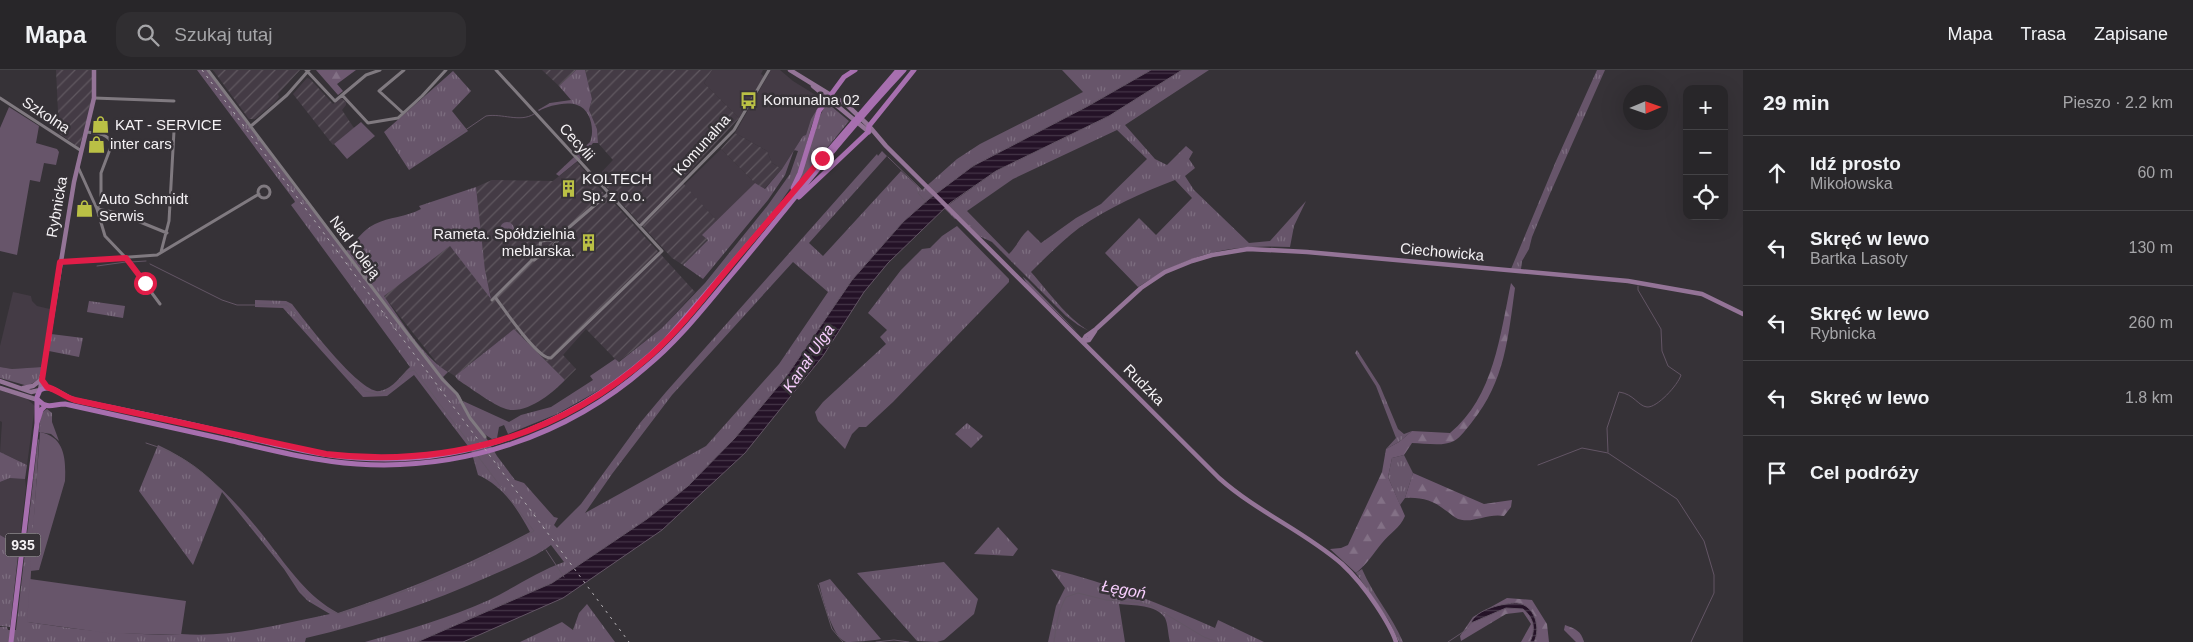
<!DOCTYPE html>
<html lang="pl">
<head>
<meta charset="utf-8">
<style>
  :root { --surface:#282629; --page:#302e31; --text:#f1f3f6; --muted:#a5a5a8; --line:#444346 }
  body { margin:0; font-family:Arial,sans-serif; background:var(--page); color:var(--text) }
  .controls { position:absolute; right:15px; top:15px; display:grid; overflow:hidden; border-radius:10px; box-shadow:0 5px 20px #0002 }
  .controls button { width:45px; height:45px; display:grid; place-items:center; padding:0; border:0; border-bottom:1px solid var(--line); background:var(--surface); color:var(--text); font:25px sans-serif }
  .compass { position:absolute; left:1623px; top:15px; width:45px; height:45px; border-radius:50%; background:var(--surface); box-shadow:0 5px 20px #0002; rotate:88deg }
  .stop { position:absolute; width:15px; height:15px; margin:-11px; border:4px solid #e11d48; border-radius:50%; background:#fff }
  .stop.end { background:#e11d48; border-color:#fff; box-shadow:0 1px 5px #0008 }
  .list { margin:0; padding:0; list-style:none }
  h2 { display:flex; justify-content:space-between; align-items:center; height:65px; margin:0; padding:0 20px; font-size:21px }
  h2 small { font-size:16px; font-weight:400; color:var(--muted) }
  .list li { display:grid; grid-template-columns:32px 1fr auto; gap:15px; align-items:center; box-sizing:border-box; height:75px; padding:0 20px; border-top:1px solid var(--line) }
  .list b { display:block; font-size:19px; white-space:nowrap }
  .list p { margin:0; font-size:16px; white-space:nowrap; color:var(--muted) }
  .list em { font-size:16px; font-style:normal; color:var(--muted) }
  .icon { flex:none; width:28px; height:28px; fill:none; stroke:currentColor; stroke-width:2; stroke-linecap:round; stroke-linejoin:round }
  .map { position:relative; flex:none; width:1743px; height:572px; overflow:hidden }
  header { display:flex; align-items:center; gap:30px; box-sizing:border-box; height:70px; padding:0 25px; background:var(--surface); border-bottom:1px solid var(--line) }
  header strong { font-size:24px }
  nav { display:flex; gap:28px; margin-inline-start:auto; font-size:18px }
  .search { width:350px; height:45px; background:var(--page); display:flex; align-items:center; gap:12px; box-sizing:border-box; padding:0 18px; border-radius:15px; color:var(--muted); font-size:19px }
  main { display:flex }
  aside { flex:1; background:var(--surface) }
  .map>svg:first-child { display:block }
</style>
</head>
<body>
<header>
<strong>Mapa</strong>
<div class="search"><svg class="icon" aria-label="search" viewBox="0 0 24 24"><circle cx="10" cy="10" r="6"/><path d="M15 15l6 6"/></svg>Szukaj tutaj</div>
<nav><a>Mapa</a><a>Trasa</a><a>Zapisane</a></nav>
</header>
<main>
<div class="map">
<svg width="1743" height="572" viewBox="0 0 1743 572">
  <defs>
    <pattern id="industrial-furrows" width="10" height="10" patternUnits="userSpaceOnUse" patternTransform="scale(1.25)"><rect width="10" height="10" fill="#443b45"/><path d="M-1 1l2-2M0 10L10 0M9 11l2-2" fill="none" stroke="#605860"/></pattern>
    <pattern id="grass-tufts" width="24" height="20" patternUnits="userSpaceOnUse" patternTransform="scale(1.25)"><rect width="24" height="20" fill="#67556a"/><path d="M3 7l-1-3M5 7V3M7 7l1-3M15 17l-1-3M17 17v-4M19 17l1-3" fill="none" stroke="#7d6e80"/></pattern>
    <pattern id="forest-firs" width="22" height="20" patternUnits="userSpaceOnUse" patternTransform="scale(1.25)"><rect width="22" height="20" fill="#6e5971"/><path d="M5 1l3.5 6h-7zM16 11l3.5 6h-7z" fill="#837186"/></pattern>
    <pattern id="water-rules" width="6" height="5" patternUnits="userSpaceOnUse" patternTransform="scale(1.25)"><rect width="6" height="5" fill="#241227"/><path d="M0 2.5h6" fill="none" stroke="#443547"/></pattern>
  </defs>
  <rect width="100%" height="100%" fill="#363237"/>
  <path fill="#443b45" d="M712,0H763L761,4L764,6L739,48L704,13Z
    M771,0H780L793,11L819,27L821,33L811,49L806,65L803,66L782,99L772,93L767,81L735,63Z
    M721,79L755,113L717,151L684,115Z
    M13,222L31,226L32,231L37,236L50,239L42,297L12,299L0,297V276Z
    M0,320L27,329L35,336L27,395L0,382L2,352L0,351Z
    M10,408H25L26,417L19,476L0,465V412Z"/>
  <path fill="url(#industrial-furrows)" d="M56,0H93V28L79,78L59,63Z
    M213,0H300L278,24L279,27L274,33L255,49H249Z
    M542,0H576L559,16Z
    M585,0H712L704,13L739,48L681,111L717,151L703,165L708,169L683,195L672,188L597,107L613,90L598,73L597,59L589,40L592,29Z
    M307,8L310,9L333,34L341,28L346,32V35L342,40L354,58L333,75L293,24Z
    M735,63L767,81L772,93L782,99L764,119L755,113L721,79Z
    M577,92L608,128L614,133L695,222L662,258L618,292L586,259L563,285L576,299L565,310L514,259L455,306L440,297L383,225L450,176L491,227L485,201L476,117L492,110L553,111Z"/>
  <path fill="url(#grass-tufts)" fill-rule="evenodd" d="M197,0H207L305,131L346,181C355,172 364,159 375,154C389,147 406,147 421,139L419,136L476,117L485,200L491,229L450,176L384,226C400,249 424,288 448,302L443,307L460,326L464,335L463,331L509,352L521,345L551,337L593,310L590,306L615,289L619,292L662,258L705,213L768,135L790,104L798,81L794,80L785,105L768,130L703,209L683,195L708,170L702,165L755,113L765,119L782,99L803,66L806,65L811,49L819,36L811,57L798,107L777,137L667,267L617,310L557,344L508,364L504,355L499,357L497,368L492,369L484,364L497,386L515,410L524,413L554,447L558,448L554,455L557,458L581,434L640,353L666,322L877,84L878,86L882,81L887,86L809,173L823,186L901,101L922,120L957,89L980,74L1083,22L1062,0H1151L1088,36L973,96L929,129L903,152L852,210L786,307L735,368L688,416L647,449L552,513L417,572H365C407,560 449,548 489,530C514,518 538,501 564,492L551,475C534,488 510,497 490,506C430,533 370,553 306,568L305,572H0V557H7L8,560H16L38,369L39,370L28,552C78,560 129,565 180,565L181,564C231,568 281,554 330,544L308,531L299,522L284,499L222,422L193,495L139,421L158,375C204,396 238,433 269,473C289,499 308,527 338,543C405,521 468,495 530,462C517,438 503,416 478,405L471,380L414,305L387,326L363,327L283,238L255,237V230L286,231L292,234C305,251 361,325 380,321C394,318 400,306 410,297L291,135L295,132L294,130ZM793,192L828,222L779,294L706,376L585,443L612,404L672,325Z
    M576,0H585L592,29L589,40L597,59L598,73H593L580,89L559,106L556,104L590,72C595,61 591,39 577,35C567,31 547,36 539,41L538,40L550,33L571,30L559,16Z
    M1182,0H1209L1125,55L1155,89L1167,95L1186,76L1193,82L1189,89L1195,98L1185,106L1194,120L1249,173L1270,171L1306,131L1294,156L1290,177C1228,174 1191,183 1138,217L1105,183L1139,148L1156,165L1192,128L1175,110C1143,122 1108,138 1079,158C1062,171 1046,187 1031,202C1049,222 1066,247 1089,261L1078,255L1066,246L992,172L979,166L959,146L955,149L944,138L996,101L1109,46ZM1117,60L1147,89L1101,134L1076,148L1041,173L1028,160C1020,167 1017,176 1009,184L967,141L1013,109Z
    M1597,0H1605L1549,126L1532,167L1529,179L1522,191L1521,199H1511L1556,91Z
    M453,1L471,21L452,41L468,61L409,100L384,62Z
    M825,36H831L849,51L797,115C808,90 811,61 825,36Z
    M500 159a7 7 0 1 1 14 0a7 7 0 1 1-14 0Z
    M957,156L1009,209V212L893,332L866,357H859L852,364L845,379L818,351L815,342L823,332L886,274L880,267L887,260L868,243L901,200L922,179L930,178L942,166Z
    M1023,207L1028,211L1077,262L1027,214Z
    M89,231L125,236L123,248L87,242Z
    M514,259L565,310C553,323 526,345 506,339C493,335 471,318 458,310L455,306Z
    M51,264L83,268L79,287L49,281Z
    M1357,280L1380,316L1398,359L1404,364L1412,361L1399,372L1386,379L1396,368L1376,316L1355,283Z
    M0,297L12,299L42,297L39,309L28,316L0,308Z
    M47,339L52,343V352L59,371L51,364L39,362L41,343Z
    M967,353L983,366L971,378L955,364Z
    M0,382L27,395L25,409L10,408L0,412Z
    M1404,385L1413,403L1405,428L1400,435L1388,407L1392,388Z
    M998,457L1018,479L1013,486L974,484Z
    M0,465L19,476L10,557L0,556Z
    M944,492L978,529L974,544L944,570L937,572L917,571L857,503Z
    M1051,499C1108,513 1162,534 1215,558L1218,550L1264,572H1170C1168,565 1168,554 1165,548C1156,534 1134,536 1119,534L1125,572H1048L1056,536L1065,518Z
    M1362,499C1373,525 1392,546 1403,572H1399L1389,551L1356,503Z
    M830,509L881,569C871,571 856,572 846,572C832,568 822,526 819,513Z
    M587,534L615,572H520L562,552L573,560L579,543Z"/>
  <path fill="url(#forest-firs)" d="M316,0H356L337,14L343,21L338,25Z
    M1511,213L1515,218C1508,268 1505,311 1472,352C1467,358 1461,367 1454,371C1443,377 1424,373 1412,373L1404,385L1392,388L1388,407L1405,446C1400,458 1390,463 1382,473C1373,484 1367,494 1356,503L1330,479L1341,478L1348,475L1382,402L1386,379L1399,372L1412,361L1450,363C1494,327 1500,265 1511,213Z
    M1413,403L1484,434L1512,430L1511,437L1504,446C1487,443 1473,454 1458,449C1453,447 1449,442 1445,440C1433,430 1420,427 1405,428Z
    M1507,528L1532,530L1547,554L1549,572H1521L1531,554L1523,542L1506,544L1461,571L1460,566L1473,547Z
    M1565,555C1576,559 1581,561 1584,572H1576L1564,560Z"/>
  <path fill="#67556a" d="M9,37L39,56L36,73L57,79L59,82L56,95L44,93L40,112L30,110L17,185L0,181V58Z
    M361,52L375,66L347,89L334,74Z
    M40,362C65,367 66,389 65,411L39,500L30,501Z
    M30,509L186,531L181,565L107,563L27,552Z"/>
  <path fill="url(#water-rules)" stroke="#635565" d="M1151,0H1182L1109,46L996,101L950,133L888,193L864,222L823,286L745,383L662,460L563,528L463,572H417L552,513L647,449L688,416L735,368L786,307L852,210L903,152L929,129L973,96L1088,36Z
    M1517,533C1535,535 1541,558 1534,572H1530C1536,559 1534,548 1523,539L1506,538L1471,553C1476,539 1504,533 1517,533Z"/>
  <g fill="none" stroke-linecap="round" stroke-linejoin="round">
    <path stroke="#635565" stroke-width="1" d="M442,76L486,46C502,43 520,53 534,44
      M888,87L921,119L918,123L926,132
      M131,192L146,191
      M150,194L222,230L237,235H287L345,302L365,321L380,324L394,317L400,312L405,303L414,300L471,375
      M97,196L126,192
      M146,373C176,382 198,396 220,419
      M1608,382L1607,358L1619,322C1634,324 1638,336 1647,337C1657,338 1678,315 1681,305L1668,296L1662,281L1661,259L1638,220V216
      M1538,395L1582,378L1608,383L1677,429L1704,471L1714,505V523L1691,572
      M225,424L264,470L307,528L338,544C406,522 472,497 534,461L477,385
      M546,480L564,507
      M818,515L832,559L843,572
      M876,572L894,570L909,572
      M1054,572C1056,556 1058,541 1066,527L1078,523L1106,530L1143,533L1152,536L1204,567L1217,572
      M1448,572L1466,560L1471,553"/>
    <path stroke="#807a80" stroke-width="3" d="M208,0L390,241L443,310L457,324L470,348L485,367
      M306,0L335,31L366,5L380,0
      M342,25L368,53L398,48L422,26L446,0
      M0,28L80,80
      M94,28L174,31
      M403,43L379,21L404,0
      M251,56L287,25L309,0
      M86,62C96,63 108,63 112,74L101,103V131L97,139L118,143L167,163
      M78,97L97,139L105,166L126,188L160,234
      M258 122a6 6 0 1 1 12 0a6 6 0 1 1-12 0Z
      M640,156L734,60L769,0
      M161,182L169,151L174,61
      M534,190L542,184L552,182L554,175L562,165
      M60,192L157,185L259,124
      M495,227C504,239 538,290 551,288L662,181L496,0
      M492,230L531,191L539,180L541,171L551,170L566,160L609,123"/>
    <path stroke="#947497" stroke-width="4.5" d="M790,0L847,35L869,56L886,76L1219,408C1257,442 1304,461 1342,494C1355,506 1366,520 1376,535C1384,547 1392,559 1396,572
      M813,16L869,62
      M1083,271L1086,266L1096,259L1141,218L1165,202L1192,191L1212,185L1248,179L1307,182L1628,211L1702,224L1743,244
      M1083,271L1089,270L1095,261
      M0,311L31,322L40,320L74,112L94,28V0
      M0,318L38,330
      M23,318L33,316L42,309"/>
    <path stroke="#a76faf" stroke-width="5" d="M793,118L800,103L819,41L844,7L855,0
      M799,127L868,62L869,56L914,0
      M38,330C48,340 53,334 65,334C120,346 174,358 228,370C271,380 313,391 357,394C462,401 567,366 646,297C679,270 704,237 732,204C789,136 843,65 904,0
      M37,353V327L40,320C52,313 63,327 75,330C126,341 177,350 227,363C270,373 313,385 357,388C473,397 584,349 666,270L898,0
      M11,572L37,353L41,340L45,336"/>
    <path stroke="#b5b1b5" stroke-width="1" stroke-dasharray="2.5 5" stroke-linecap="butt" d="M202,0L629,572"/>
  </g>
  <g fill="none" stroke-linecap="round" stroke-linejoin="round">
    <path stroke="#e11d48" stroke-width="6" d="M145,213L126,188L60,192L42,310L47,317C58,320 64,327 75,330L326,384C447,398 559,367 651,285C681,258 706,225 731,195C761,159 792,124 822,88"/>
  </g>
  <defs>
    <symbol id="bus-bare" viewBox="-9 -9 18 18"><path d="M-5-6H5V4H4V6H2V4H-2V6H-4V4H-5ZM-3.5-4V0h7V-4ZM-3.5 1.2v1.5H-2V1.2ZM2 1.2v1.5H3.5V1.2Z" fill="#bac045" stroke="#363237" stroke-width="2.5" paint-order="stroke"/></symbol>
    <symbol id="shop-bare" viewBox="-9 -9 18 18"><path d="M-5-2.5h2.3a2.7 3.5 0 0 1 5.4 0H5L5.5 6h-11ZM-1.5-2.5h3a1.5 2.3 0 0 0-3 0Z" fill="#bac045" stroke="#363237" stroke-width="2.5" paint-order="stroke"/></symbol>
    <symbol id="building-bare" viewBox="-9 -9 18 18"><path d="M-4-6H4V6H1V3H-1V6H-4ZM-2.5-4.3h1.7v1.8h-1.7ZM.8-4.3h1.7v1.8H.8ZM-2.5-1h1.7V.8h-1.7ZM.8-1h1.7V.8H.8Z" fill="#bac045" stroke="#363237" stroke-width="2.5" paint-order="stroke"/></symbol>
  </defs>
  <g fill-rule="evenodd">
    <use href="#bus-bare" x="736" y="18" width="25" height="25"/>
    <use href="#shop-bare" x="88" y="42" width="25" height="25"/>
    <use href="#shop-bare" x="84" y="62" width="25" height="25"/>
    <use href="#building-bare" x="556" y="106" width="25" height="25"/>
    <use href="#shop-bare" x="72" y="126" width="25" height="25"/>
    <use href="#building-bare" x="576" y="160" width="25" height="25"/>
  </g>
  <g text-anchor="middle" stroke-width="5" stroke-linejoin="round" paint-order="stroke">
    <rect fill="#363237" stroke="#bcb8bc" stroke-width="1" x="5.5" y="463.5" width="35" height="23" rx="4"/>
    <g font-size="14" font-weight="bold" fill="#f5f2f5">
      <text x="23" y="480">935</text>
    </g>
    <g font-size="15" fill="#f5f2f5" stroke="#363237" text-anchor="start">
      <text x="763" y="35">Komunalna 02</text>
      <text x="115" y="60">KAT - SERVICE</text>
      <text x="110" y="79">inter cars</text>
      <text x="582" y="114">KOLTECH<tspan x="582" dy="17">Sp. z o.o.</tspan></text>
      <text x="99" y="134">Auto Schmidt<tspan x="99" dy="17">Serwis</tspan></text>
      <text x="575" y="169" text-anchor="end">Rameta. Spółdzielnia<tspan x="575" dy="17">meblarska.</tspan></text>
    </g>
    <g font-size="15" fill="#f5f2f5" stroke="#363237">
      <text transform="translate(46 45) rotate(33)" y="5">Szkolna</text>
      <text transform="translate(577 72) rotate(48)" y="5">Cecylii</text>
      <text transform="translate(702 75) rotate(-48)" y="5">Komunalna</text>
      <text transform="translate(57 137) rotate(-80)" y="5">Rybnicka</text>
      <text transform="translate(355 177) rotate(53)" y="5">Nad Koleją</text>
      <text transform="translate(1442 182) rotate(5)" y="5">Ciechowicka</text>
      <text transform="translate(1144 315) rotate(45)" y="5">Rudzka</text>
    </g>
    <g font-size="16" font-style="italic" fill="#f7cefd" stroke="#363237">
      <text transform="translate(808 288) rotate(-56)" y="6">Kanał Ulga</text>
      <text transform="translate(1124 519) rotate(10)" y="6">Łęgoń</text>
    </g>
  </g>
</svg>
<div class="controls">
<button>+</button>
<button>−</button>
<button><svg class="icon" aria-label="locate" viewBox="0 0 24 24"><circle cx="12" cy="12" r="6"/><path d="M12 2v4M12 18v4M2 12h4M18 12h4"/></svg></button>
</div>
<svg class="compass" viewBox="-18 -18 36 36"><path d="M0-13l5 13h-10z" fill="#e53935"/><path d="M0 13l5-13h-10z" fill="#a5a5a8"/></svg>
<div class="stop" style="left:145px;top:213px"></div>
<div class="stop end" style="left:822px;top:88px"></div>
</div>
<aside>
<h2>29 min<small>Pieszo · 2.2 km</small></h2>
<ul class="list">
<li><svg class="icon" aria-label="ahead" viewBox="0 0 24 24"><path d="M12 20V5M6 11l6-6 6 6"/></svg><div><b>Idź prosto</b><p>Mikołowska</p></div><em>60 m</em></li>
<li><svg class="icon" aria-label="left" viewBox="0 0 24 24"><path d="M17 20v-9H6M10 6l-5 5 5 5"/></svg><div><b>Skręć w lewo</b><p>Bartka Lasoty</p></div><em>130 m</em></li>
<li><svg class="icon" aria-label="left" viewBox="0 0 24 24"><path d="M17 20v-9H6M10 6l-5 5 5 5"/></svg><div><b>Skręć w lewo</b><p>Rybnicka</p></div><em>260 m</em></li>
<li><svg class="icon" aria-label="left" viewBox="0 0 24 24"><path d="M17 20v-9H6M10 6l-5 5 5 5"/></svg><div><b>Skręć w lewo</b></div><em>1.8 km</em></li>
<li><svg class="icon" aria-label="arrive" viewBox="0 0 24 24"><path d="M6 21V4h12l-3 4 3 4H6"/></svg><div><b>Cel podróży</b></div></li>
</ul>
</aside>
</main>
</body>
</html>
